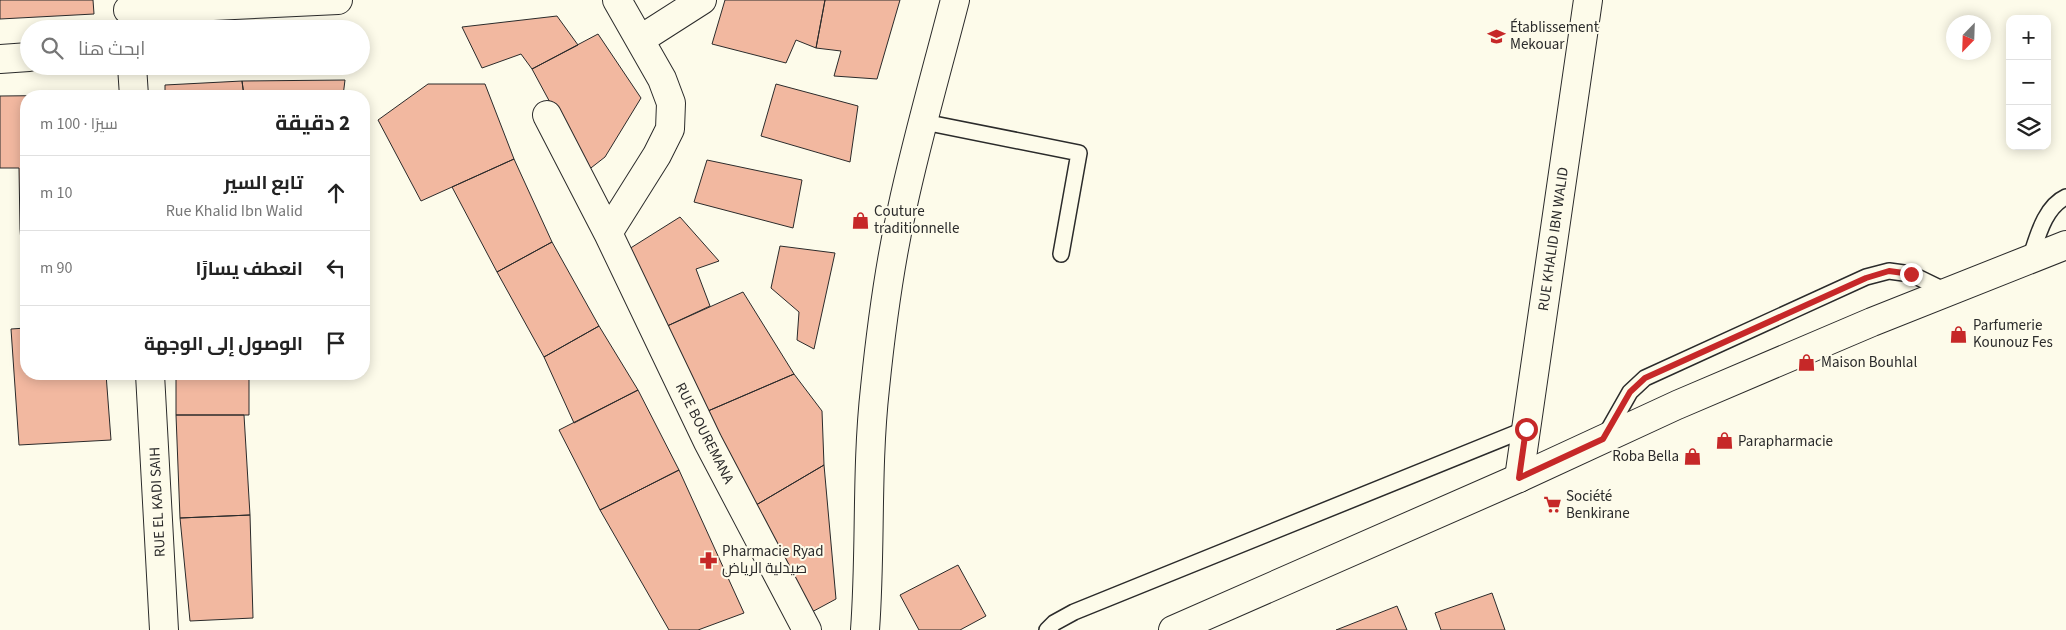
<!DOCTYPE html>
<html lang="ar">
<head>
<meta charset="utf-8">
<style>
  :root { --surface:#fff; --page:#f2f2f2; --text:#222; --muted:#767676; --line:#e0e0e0 }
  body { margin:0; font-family:"Source Sans 3",Cairo,sans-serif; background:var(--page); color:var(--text); direction:rtl }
  .controls { position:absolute; right:15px; top:15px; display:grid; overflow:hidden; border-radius:10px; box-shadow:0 2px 12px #0003 }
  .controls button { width:45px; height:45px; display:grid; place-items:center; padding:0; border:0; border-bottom:1px solid var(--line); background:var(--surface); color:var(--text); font:25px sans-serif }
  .compass { position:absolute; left:1946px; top:15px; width:45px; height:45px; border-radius:50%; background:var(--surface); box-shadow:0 2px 12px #0003; rotate:203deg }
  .stop { position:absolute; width:15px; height:15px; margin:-11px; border:4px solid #c62828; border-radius:50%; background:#fff }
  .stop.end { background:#c62828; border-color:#fff; box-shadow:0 1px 5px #0008 }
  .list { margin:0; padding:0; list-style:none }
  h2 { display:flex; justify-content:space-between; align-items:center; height:65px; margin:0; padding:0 20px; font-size:21px }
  h2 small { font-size:16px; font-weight:400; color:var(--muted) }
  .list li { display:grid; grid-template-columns:32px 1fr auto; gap:15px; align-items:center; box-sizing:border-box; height:75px; padding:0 20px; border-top:1px solid var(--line) }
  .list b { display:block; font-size:19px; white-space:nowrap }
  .list p { margin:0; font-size:16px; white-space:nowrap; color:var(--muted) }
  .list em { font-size:16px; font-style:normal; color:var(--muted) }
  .icon { flex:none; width:28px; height:28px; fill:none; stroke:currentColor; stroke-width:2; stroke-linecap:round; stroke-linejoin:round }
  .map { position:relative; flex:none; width:2066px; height:630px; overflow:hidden; direction:ltr }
  .search { position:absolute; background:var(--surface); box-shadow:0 2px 12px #0003; left:20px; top:20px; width:350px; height:55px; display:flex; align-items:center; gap:12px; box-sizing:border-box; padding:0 18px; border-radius:28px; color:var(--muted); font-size:19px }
  .panel { position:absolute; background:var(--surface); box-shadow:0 2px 12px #0003; left:20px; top:90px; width:350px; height:290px; border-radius:20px; direction:rtl }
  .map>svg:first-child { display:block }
</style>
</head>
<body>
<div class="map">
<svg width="2066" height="630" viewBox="0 0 2066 630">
  <rect width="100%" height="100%" fill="#fdfbea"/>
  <path fill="#f2b8a0" stroke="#2b2b2b" d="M0,0H93L94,14L0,19Z
    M725,0H825L816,48L796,40L786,63L712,44Z
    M825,0H900L877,79L834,76L841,51L816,48Z
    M557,16L578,45L532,69L521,54L482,68L462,27Z
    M598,34L641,98L605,157L587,171L532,69Z
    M345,80L343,96H244L242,81Z
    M242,81L244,96H165V85Z
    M428,84H485L514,159L421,201L378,120Z
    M776,84L858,106L850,162L761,136Z
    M99,95L26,96V229H20L19,168H0V96Z
    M514,159L552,242L497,272L452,187Z
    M707,160L802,180L793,228L694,202Z
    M680,217L719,261L696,269L710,306L665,327L629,249Z
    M20,229H26V307Z
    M552,242L599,326L544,357L497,272Z
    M780,246L835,253L814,349L797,340L799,312L771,288Z
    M743,292L794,374L701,414L665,327Z
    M599,326L638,390L574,423L544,357Z
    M26,328V374H106L111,440L19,445L11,329Z
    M176,374H249V415H176Z
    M794,374L822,411L824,465L751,508L701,414Z
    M638,390L679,470L600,510L559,430Z
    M176,415H244L250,515L180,518Z
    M824,465L836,599L810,613L751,508Z
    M679,470L744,613L698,630H669L600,510Z
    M250,515L253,618L190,621L180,518Z
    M958,565L986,616L960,630H919L900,595Z
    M1492,593L1505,630H1441L1435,613Z
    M1397,606L1407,630H1336Z"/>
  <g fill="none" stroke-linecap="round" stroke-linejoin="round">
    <defs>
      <path id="lane" d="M924,122L1079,153L1061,254
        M2030,259C2037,239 2044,207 2066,197
        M1605,436L1630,392L1645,378L1866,277L1889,271L1911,274L1948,292
        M1047,630L1054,623L1074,612L1526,429"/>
      <path id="street" d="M617,0L662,79L671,103L670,129L657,155L608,233L708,442L807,630
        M128,10L338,0
        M641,39L702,0
        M0,59L29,57
        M132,66L134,96
        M547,115L608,233
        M150,374L164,630
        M1519,478L1588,0
        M865,630C871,549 866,469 875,388C881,329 889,268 902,209C917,139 937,70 955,0"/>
      <path id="secondary" d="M1173,630L1519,478L1677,405L1872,322L2066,245"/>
    </defs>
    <use href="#lane" stroke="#2b2b2b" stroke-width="18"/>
    <use href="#street" stroke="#2b2b2b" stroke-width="30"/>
    <use href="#secondary" stroke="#2b2b2b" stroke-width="30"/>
    <use href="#lane" stroke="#fdfbea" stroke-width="15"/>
    <use href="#street" stroke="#fdfbea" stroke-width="28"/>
    <use href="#secondary" stroke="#fdfbea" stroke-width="28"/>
  </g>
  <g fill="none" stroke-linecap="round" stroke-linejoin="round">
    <path stroke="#c62828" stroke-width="6" d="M1526,429L1519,478L1603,439L1630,392L1645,378L1866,278L1889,271L1911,274"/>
  </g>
  <defs>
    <symbol id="school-bare" viewBox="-9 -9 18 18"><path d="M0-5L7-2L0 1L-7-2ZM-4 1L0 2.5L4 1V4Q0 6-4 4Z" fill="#c62828" stroke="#fdfbea" stroke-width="2.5" paint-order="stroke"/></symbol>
    <symbol id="shop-bare" viewBox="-9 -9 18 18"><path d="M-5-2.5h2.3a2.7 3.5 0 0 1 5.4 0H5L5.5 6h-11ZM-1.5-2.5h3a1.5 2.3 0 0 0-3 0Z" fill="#c62828" stroke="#fdfbea" stroke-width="2.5" paint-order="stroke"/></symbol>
    <symbol id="supermarket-bare" viewBox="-9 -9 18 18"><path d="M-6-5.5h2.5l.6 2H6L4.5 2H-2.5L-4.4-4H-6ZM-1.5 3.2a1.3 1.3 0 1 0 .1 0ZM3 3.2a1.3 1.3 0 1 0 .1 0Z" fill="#c62828" stroke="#fdfbea" stroke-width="2.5" paint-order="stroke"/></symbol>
    <symbol id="pharmacy-bare" viewBox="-9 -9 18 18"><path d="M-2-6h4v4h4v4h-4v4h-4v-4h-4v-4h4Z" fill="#c62828" stroke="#fdfbea" stroke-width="2.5" paint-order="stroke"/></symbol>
  </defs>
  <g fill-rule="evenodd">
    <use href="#school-bare" x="1484" y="24" width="25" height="25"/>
    <use href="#shop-bare" x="848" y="208" width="25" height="25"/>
    <use href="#shop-bare" x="1946" y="322" width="25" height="25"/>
    <use href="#shop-bare" x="1794" y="350" width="25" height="25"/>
    <use href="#shop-bare" x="1712" y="428" width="25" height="25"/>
    <use href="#shop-bare" x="1680" y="444" width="25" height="25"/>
    <use href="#supermarket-bare" x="1540" y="492" width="25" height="25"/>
    <use href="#pharmacy-bare" x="696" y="548" width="25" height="25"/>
  </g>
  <g text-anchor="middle" stroke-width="4" stroke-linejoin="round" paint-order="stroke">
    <g font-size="15" fill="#2b2b2b" stroke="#fdfbea" text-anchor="start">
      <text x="1510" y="32">Établissement<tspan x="1510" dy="17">Mekouar</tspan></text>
      <text x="874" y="216">Couture<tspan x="874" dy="17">traditionnelle</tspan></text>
      <text x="1973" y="330">Parfumerie<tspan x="1973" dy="17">Kounouz Fes</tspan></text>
      <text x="1821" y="367">Maison Bouhlal</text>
      <text x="1738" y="446">Parapharmacie</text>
      <text x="1679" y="461" text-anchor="end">Roba Bella</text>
      <text x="1566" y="501">Société<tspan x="1566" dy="17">Benkirane</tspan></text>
      <text x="722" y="556">Pharmacie Ryad<tspan x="722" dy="17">صيدلية الرياض</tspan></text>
    </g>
    <g font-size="15" fill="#2b2b2b" stroke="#fdfbea">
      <text transform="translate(1553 239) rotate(-82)" y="5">RUE KHALID IBN WALID</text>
      <text transform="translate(705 433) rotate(63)" y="5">RUE BOUREMANA</text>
      <text transform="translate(157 502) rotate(-93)" y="5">RUE EL KADI SAIH</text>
    </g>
  </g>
</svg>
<div class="controls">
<button>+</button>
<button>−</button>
<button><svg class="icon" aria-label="layers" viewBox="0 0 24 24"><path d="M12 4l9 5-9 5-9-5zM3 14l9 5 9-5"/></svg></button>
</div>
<svg class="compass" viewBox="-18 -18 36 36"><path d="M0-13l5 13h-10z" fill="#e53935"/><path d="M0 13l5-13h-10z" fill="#767676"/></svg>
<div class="stop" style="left:1526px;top:429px"></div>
<div class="stop end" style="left:1911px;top:274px"></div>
<div class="search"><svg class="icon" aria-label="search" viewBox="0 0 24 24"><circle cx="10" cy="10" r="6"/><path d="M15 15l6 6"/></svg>ابحث هنا</div>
<section class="panel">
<h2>2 دقيقة<small>سيرًا · 100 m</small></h2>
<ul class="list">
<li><svg class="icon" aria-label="ahead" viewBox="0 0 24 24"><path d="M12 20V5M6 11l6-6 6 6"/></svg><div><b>تابع السير</b><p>Rue Khalid Ibn Walid</p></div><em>10 m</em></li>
<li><svg class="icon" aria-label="left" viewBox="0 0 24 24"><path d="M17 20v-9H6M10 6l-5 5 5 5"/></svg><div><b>انعطف يسارًا</b></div><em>90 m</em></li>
<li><svg class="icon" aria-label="arrive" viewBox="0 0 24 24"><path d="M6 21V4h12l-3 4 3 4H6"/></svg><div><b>الوصول إلى الوجهة</b></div></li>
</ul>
</section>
</div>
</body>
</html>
